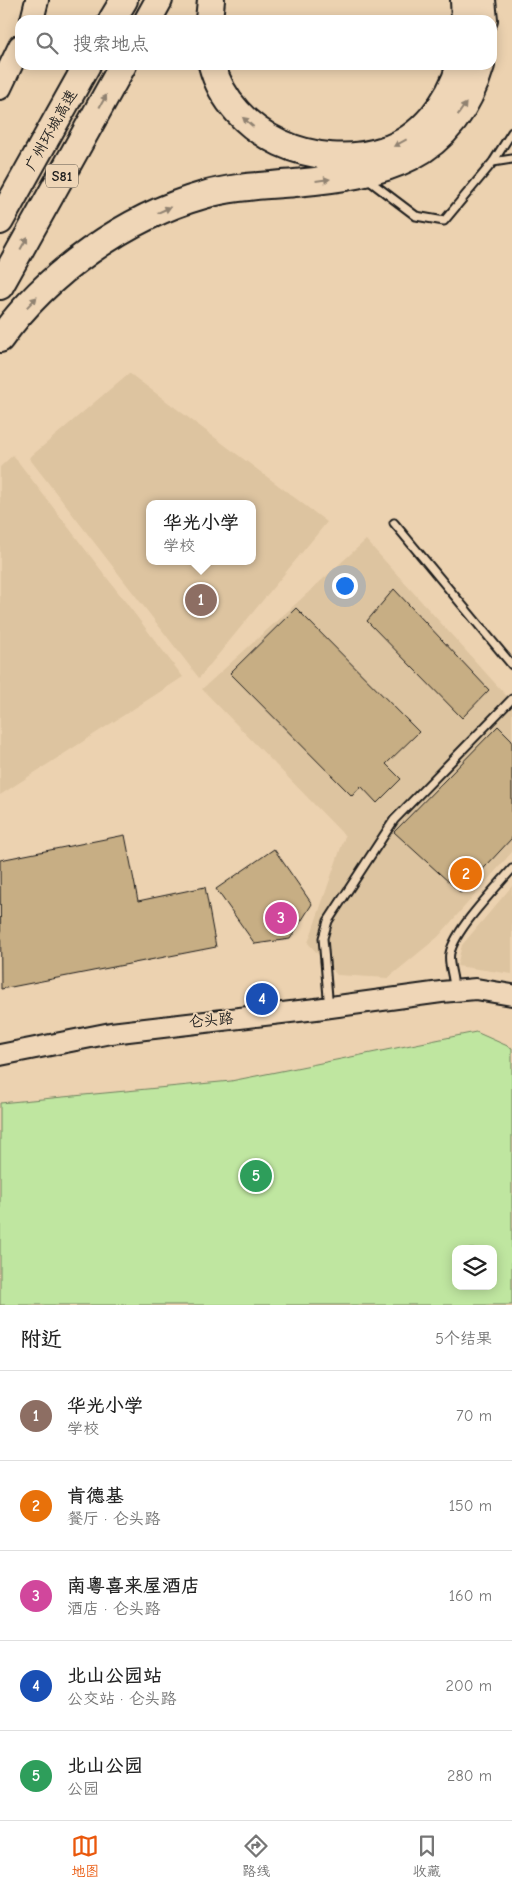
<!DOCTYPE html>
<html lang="zh">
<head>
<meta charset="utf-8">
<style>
  :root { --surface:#fff; --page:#f2f2f2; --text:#222; --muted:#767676; --line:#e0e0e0; --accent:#ea580c }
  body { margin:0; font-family:"Comic Neue","LXGW WenKai TC",sans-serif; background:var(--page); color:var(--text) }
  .controls { position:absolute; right:15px; bottom:15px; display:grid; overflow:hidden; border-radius:10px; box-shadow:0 2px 12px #0003 }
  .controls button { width:45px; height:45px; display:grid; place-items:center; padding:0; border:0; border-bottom:1px solid var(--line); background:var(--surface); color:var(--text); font:25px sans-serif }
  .you { position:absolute; left:344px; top:585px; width:18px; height:18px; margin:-12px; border:4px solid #fff; border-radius:50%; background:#1a73e8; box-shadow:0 0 0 8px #1a73e833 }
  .badge { display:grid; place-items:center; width:32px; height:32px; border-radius:50%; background:var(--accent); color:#fff; font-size:16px; font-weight:700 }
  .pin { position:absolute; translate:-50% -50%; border:2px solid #fff; box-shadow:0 1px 5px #0006 }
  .popup { position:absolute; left:146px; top:500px; width:110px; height:65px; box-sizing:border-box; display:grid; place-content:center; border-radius:10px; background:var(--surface); filter:drop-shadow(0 1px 4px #0005); font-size:16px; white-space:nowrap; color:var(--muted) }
  .popup b { font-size:19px; color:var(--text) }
  .popup::after { content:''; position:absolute; left:50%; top:100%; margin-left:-10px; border:10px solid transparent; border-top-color:var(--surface) }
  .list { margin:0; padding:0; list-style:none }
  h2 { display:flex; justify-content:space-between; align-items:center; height:65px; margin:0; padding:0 20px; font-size:21px }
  h2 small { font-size:16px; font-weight:400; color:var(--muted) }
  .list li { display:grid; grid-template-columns:32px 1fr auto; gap:15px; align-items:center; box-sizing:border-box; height:90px; padding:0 20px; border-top:1px solid var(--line) }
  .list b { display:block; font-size:19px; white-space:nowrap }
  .list p { margin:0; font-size:16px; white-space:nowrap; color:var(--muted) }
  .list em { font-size:16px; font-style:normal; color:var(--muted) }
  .icon { flex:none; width:28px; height:28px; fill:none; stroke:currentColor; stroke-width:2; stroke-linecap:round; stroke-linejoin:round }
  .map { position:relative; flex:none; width:512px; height:1305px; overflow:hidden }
  .search { position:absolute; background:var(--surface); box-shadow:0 2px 12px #0003; left:15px; right:15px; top:15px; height:55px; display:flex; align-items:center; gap:12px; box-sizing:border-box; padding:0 18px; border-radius:15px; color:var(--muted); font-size:19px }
  .sheet { height:515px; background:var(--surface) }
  nav { display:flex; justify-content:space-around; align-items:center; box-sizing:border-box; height:70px; border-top:1px solid var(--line); background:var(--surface); font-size:14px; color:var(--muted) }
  nav a { display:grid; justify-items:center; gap:2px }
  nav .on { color:var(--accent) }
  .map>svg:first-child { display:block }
</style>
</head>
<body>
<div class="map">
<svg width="512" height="1305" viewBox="0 0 512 1305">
  <rect width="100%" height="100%" fill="#ecd2b0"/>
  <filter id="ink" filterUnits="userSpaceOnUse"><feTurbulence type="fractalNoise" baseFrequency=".02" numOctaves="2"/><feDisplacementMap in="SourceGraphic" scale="10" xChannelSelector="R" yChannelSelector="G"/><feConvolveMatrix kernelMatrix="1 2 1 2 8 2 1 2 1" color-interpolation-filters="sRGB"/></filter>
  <g filter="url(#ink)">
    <path fill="#ddc4a0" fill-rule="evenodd" d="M129,373L327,522L199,678L29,458ZM150,504H252V561H150Z
      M13,455L183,677L0,795V467Z
      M366,540L512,702V852L438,937L388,978L337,975L308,943L345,836L202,689Z
      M512,886V974L457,966L462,945Z"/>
    <path fill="#bfe6a0" stroke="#6e815e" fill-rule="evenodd" d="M476,1032L512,1048V1305H0V1103L231,1081ZM456,1249H493V1286H456Z"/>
    <path fill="#c7ae84" stroke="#1c1c1c" d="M394,589L489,690L462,718L367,621Z
      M296,608L419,732L386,764L401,779L377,803L361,786L352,796L230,673Z
      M498,726L512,740V838L461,893L394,832Z
      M125,835L138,901L205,887L216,947L1,989L0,860Z
      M274,849L312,904L290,939L255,944L216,889Z"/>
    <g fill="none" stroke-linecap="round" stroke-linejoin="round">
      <defs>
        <path id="lane" d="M493,162L512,159
          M367,179L416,216L444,221L493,162L512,132
          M394,523L512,665
          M453,980C452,972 448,961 450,953C456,928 495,889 512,869
          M328,997L323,938L328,921L394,820L512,699"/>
        <path id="secondary" d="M0,1055L111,1033L316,1009L441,992L476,989L512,995"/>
        <path id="primary" d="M32,20L37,0
          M0,88L20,46"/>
        <path id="highway" d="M464,0L465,20
          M482,0L484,20
          M112,20L124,0
          M148,20L159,0
          M209,20L211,0
          M212,65C231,137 317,172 384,150C421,139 450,101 460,65
          M0,221L87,65
          M0,286L123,65
          M0,339C47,273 126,217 204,195C234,186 264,186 295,183C383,175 453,161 481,65"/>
      </defs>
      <use href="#lane" stroke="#1c1c1c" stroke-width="11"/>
      <use href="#secondary" stroke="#1c1c1c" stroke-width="24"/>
      <use href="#primary" stroke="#1c1c1c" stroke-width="26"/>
      <use href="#highway" stroke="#1c1c1c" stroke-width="30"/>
      <use href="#lane" stroke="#efd6b7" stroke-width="7"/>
      <use href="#secondary" stroke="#efd6b7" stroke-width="20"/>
      <use href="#primary" stroke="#efd6b7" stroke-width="22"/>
      <use href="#highway" stroke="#efd6b7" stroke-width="26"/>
    </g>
    <defs><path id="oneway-solid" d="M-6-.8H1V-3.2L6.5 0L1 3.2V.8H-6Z" transform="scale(1.25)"/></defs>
    <g fill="#908271">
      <use href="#oneway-solid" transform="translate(103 101) rotate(-61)"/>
      <use href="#oneway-solid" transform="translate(462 109) rotate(-55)"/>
      <use href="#oneway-solid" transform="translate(248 122) rotate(-139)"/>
      <use href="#oneway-solid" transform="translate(400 143) rotate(152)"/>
      <use href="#oneway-solid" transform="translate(323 180) rotate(-7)"/>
      <use href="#oneway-solid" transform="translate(164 210) rotate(-24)"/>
      <use href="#oneway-solid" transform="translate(24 243) rotate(-61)"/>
      <use href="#oneway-solid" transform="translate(32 302) rotate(-46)"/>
    </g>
  </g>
  <g text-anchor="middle" stroke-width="4" stroke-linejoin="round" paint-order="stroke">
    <rect fill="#efd6b7" stroke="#5b544a" stroke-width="1" x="46" y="164.5" width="32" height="23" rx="4"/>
    <g font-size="14" font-weight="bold" fill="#1c1c1c">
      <text x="62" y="181">S81</text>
    </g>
    <g font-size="15" fill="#1c1c1c" stroke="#efd6b7">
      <text transform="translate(51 130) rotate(-61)" y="5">广州环城高速</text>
      <text transform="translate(211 1020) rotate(-6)" y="5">仑头路</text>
    </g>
  </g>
</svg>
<div class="controls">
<button><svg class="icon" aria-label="layers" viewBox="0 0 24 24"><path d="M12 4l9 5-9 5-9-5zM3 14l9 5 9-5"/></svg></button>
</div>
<div class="you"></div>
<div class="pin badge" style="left:201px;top:600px;background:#8d6e63">1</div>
<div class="popup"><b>华光小学</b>学校</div>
<div class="pin badge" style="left:466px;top:874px;background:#e8710a">2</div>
<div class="pin badge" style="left:281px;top:918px;background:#d1479c">3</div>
<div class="pin badge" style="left:262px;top:999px;background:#1a4fb4">4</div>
<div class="pin badge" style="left:256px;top:1176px;background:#2e9e5b">5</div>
<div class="search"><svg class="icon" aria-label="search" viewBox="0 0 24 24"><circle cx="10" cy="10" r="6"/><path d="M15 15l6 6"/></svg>搜索地点</div>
</div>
<section class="sheet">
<h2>附近<small>5个结果</small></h2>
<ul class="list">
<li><span class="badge" style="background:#8d6e63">1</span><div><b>华光小学</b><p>学校</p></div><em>70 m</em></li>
<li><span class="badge" style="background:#e8710a">2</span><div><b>肯德基</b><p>餐厅 · 仑头路</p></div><em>150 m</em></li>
<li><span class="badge" style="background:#d1479c">3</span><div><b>南粤喜来屋酒店</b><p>酒店 · 仑头路</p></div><em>160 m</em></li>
<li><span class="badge" style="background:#1a4fb4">4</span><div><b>北山公园站</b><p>公交站 · 仑头路</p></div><em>200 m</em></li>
<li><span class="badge" style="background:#2e9e5b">5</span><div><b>北山公园</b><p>公园</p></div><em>280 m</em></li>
</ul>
</section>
<nav>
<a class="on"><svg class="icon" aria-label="map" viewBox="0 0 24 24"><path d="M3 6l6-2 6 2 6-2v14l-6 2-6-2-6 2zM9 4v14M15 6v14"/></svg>地图</a>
<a><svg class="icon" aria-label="directions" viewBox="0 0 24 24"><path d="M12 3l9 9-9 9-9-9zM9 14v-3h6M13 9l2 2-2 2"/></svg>路线</a>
<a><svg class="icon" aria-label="saved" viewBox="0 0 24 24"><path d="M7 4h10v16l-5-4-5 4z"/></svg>收藏</a>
</nav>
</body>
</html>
